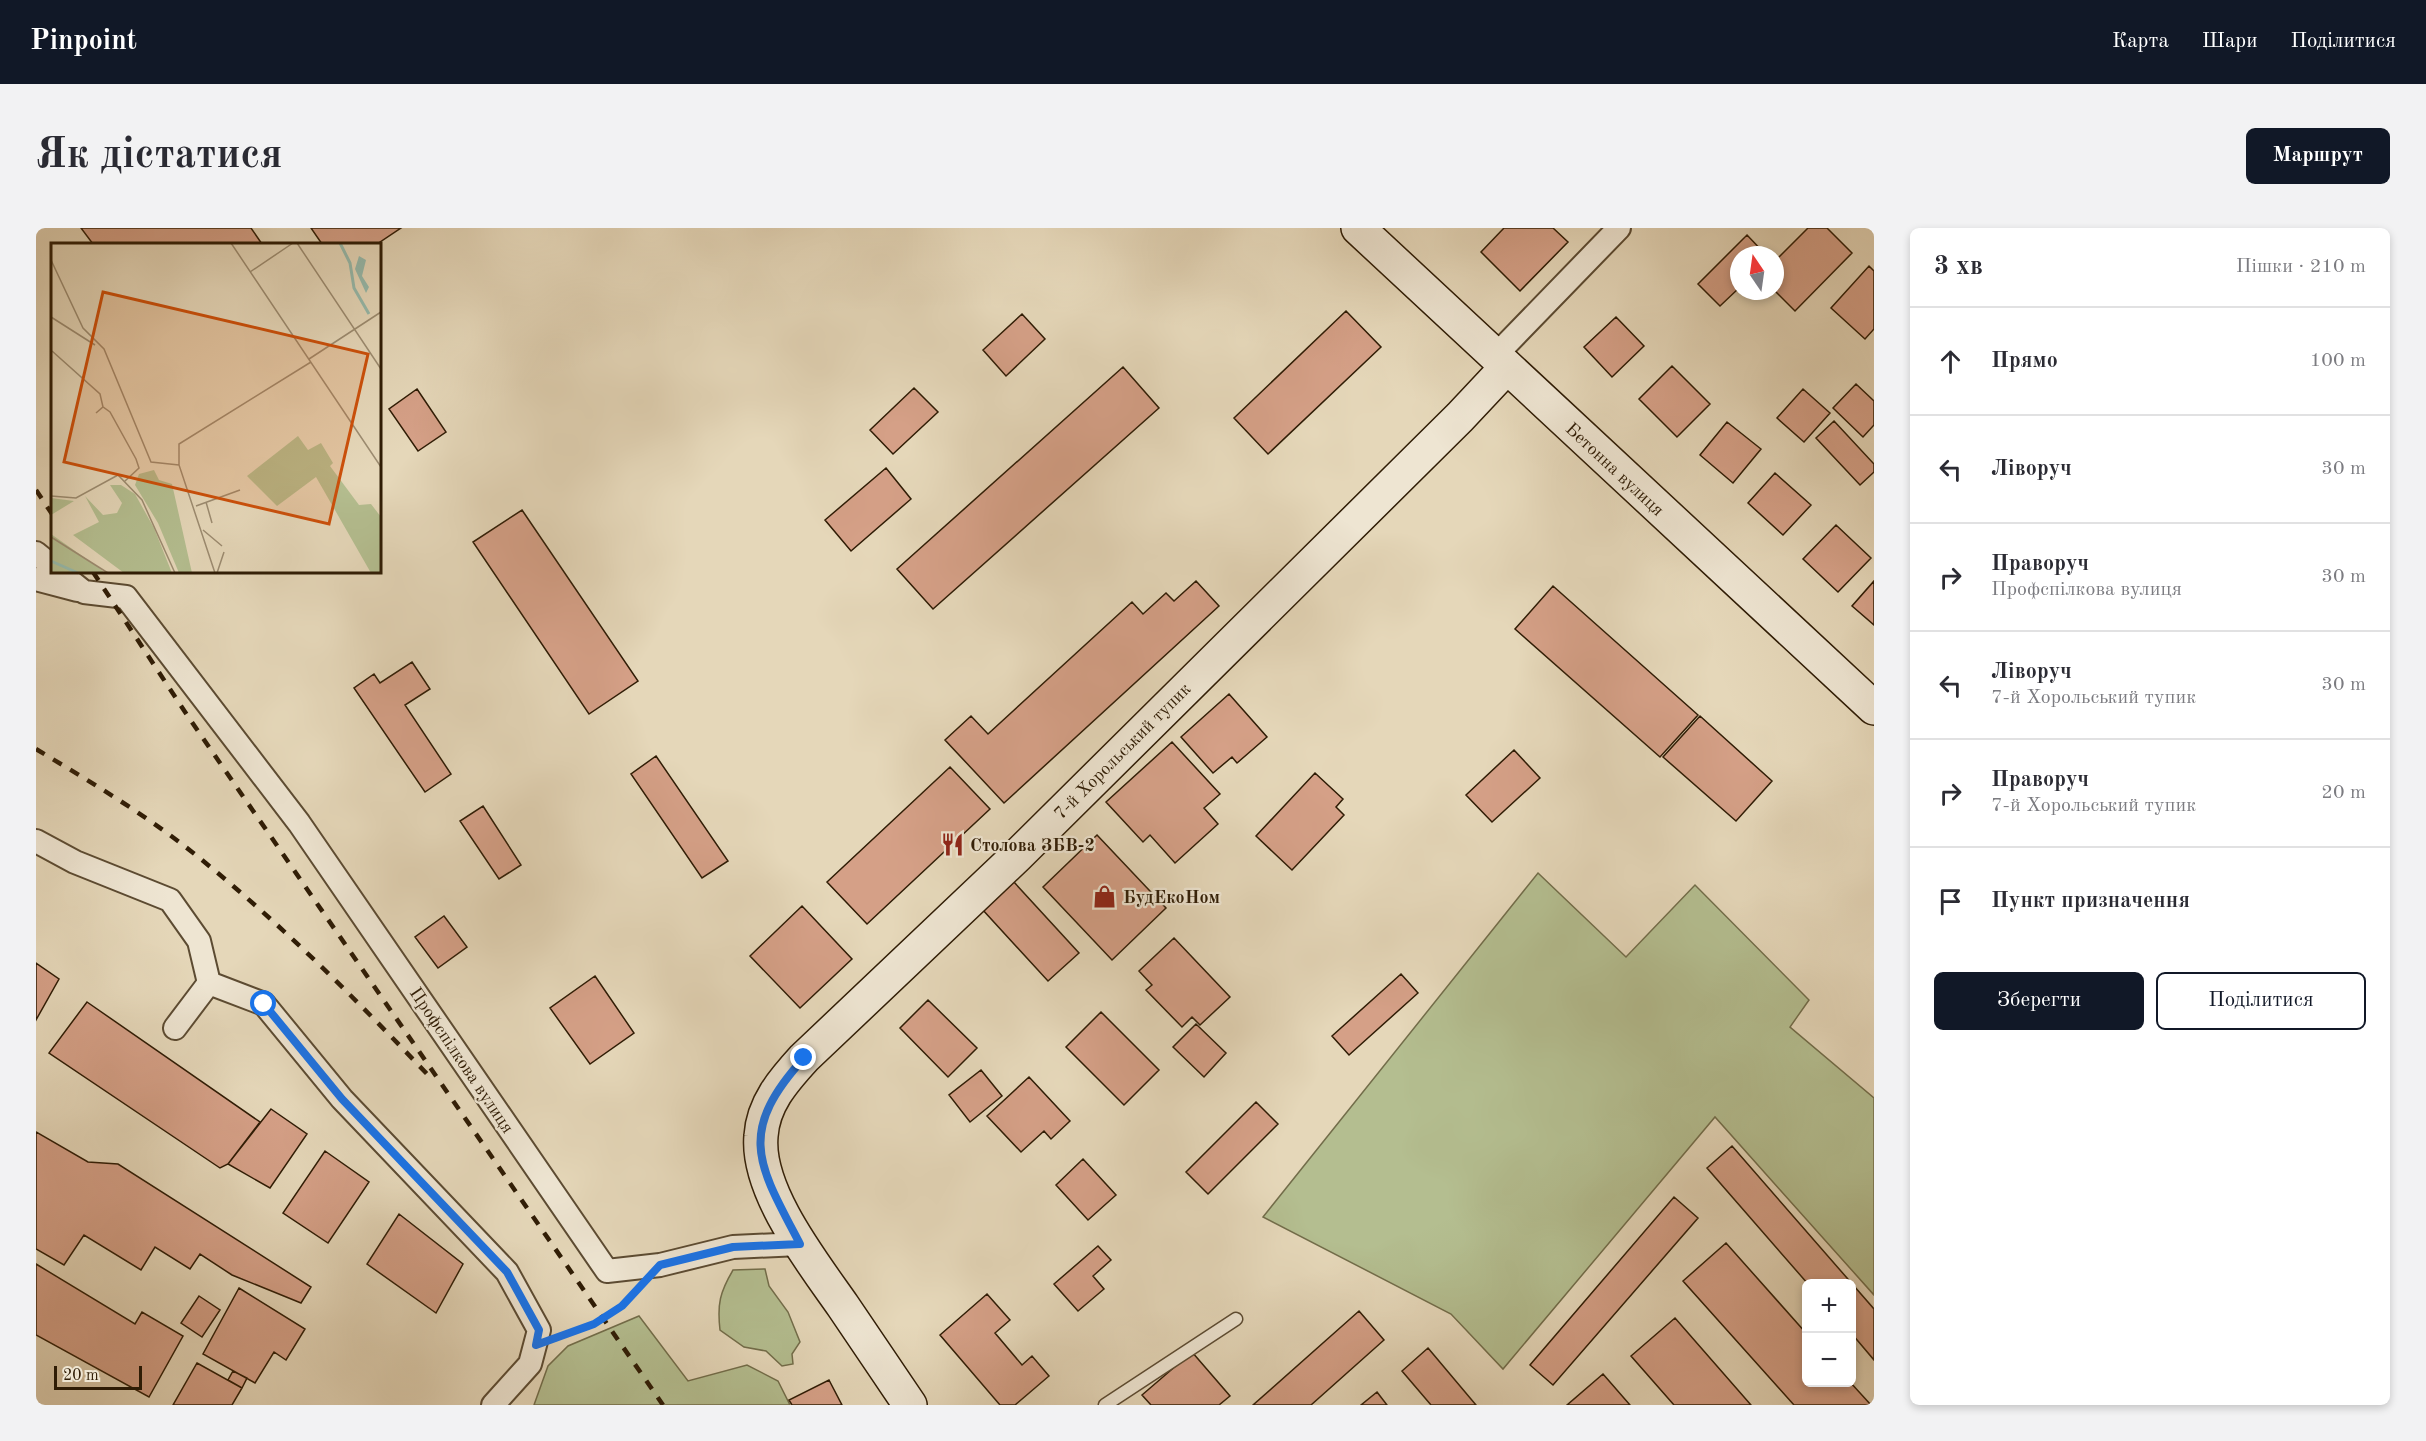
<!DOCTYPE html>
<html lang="uk">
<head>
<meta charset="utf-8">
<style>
  :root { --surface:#fff; --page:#f2f2f3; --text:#2b2b33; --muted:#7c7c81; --line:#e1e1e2; --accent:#111827 }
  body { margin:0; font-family:"Old Standard TT",serif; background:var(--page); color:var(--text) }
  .controls { position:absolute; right:18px; bottom:18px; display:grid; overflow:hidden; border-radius:9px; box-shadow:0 3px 9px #0003 }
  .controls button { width:54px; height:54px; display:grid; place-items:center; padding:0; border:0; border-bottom:2px solid var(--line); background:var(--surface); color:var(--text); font:30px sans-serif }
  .compass { position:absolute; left:1694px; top:18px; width:54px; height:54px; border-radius:50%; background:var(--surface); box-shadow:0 3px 9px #0003; rotate:347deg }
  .scale { position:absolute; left:18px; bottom:15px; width:88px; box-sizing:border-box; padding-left:6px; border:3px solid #2f1c05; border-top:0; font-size:16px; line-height:21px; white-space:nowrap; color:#2f1c05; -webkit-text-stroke:4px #eee5d2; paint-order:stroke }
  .stop { position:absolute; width:18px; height:18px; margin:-14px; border:4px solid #1a73e8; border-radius:50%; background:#fff }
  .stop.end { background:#1a73e8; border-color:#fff; box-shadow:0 2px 6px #0008 }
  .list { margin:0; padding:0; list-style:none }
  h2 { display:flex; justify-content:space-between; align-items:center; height:78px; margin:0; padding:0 24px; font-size:26px }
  h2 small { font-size:20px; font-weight:400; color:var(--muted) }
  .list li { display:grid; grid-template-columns:39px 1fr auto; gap:18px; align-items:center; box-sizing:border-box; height:108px; padding:0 24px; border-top:2px solid var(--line) }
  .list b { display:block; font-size:22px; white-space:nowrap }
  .list p { margin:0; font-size:20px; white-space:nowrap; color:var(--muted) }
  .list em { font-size:20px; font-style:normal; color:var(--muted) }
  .actions { display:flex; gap:12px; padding:18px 24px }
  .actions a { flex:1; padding:14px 0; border:2px solid var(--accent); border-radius:9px; text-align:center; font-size:21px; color:var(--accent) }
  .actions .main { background:var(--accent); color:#fff }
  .icon { flex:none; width:33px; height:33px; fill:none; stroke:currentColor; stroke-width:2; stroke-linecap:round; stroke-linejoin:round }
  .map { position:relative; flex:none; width:1838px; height:1177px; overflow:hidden; border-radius:9px }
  header { display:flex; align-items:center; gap:36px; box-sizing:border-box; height:84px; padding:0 30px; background:var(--accent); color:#fff }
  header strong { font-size:28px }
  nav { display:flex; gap:33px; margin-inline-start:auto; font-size:21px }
  .intro { display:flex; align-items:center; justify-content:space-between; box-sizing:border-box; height:144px; padding:0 36px }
  h1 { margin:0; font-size:42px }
  .button { padding:15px 27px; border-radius:9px; background:var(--accent); color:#fff; font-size:21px; font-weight:700 }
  main { display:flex; gap:36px; padding:0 36px }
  aside { flex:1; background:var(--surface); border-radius:9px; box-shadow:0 3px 9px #0003 }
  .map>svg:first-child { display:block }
</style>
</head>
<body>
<header>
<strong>Pinpoint</strong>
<nav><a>Карта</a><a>Шари</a><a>Поділитися</a></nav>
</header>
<div class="intro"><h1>Як дістатися</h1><a class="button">Маршрут</a></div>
<main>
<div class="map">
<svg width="1838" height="1177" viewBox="0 0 1838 1177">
  <rect width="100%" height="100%" fill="#e5d7b9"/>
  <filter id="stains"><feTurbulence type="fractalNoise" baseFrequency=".00333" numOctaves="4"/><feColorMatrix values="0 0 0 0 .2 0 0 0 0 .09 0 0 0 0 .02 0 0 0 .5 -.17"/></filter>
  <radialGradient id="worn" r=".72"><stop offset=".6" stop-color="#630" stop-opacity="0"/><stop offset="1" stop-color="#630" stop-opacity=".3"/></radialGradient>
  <path fill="#b4be90" stroke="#726d4a" stroke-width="1.5" d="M1502,645L1590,729L1659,657L1773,772L1754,799L1838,870V1067L1679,889L1467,1141L1415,1086L1227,989Z
    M729,1041L733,1058L752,1084L764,1114L756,1126L757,1136L746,1138L730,1123L708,1119L684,1102C681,1076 684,1064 697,1042Z
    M603,1088L652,1153L711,1137L742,1153L754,1177H498L512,1138L532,1118Z"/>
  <path fill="#d5a087" stroke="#2f1c05" stroke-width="1.5" d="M45,0H215L226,16H57Z
    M275,0H365L341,16H286Z
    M1468,0H1517L1532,14L1484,63L1445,24Z
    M1772,0H1791L1816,25L1759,83L1739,63V33Z
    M1711,7L1730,27H1703V60L1684,78L1662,56Z
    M1833,38L1838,43V101L1829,111L1795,80Z
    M1310,83L1345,119L1232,226L1198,190Z
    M986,86L1009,111L970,148L947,122Z
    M1580,89L1608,118L1576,149L1548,119Z
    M1636,138L1674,176L1641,209L1603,171Z
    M1087,139L1123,180L897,381L861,341Z
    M1820,156L1838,173V197L1827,209L1797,180Z
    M878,160L902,184L857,226L834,202Z
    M381,161L410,204L382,223L353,181Z
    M1767,161L1794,185L1768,214L1741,190Z
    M1798,193L1838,236V244L1824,257L1780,210Z
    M1691,194L1725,221L1697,255L1664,227Z
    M850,240L875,271L815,323L789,292Z
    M1739,245L1775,277L1747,307L1712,275Z
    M486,282L602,453L553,486L437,314Z
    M1800,297L1835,330L1802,364L1767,331Z
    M1160,353L1183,378L968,575L909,512L935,488L952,506L1096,374L1107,386L1130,365L1138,373Z
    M1838,353V397L1816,378Z
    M1517,358L1662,487L1624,529L1479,401Z
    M376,434L394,461L369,477L415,546L389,564L318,460L338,446L344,455Z
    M1193,466L1231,509L1201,535L1196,529L1177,545L1145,509Z
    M1664,488L1736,553L1700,593L1627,529Z
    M1136,514L1184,566L1168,580L1182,596L1139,635L1114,607L1107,614L1070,574Z
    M1478,522L1504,550L1456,594L1430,567Z
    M620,528L692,633L666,650L595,546Z
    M914,539L954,581L831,696L791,654Z
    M1279,545L1307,571L1300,579L1308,587L1256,642L1220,608Z
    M447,578L485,637L463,651L424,593Z
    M1061,607L1130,680L1076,732L1007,659Z
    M977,653L1043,725L1012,753L946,681Z
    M766,678L816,731L764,780L714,728Z
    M408,688L431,719L402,740L379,709Z
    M1138,710L1194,769L1164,797L1156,789L1146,799L1110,762L1116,757L1103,743Z
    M0,735L23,751L0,792Z
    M1365,746L1382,765L1313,827L1296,808Z
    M559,748L598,805L554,836L514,780Z
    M892,772L941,820L912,849L864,800Z
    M51,774L224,894L192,936L184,940L13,825Z
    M1065,784L1123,842L1088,877L1030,819Z
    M1160,796L1190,825L1168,849L1137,819Z
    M945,842L966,868L934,894L913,867Z
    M993,849L1034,893L1015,911L1008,903L985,924L951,888Z
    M1220,874L1242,896L1172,966L1150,944Z
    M235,881L271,906L234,960L192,936Z
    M0,904L52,934L82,936L275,1059L265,1075L196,1047L164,1026L154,1041L119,1019L105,1042L48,1007L28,1037L0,1021Z
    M1696,918L1838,1081V1132L1816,1106V1056H1772L1671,940Z
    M289,923L333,954L292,1015L247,985Z
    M1047,931L1080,967L1052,992L1020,957Z
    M1638,969L1662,990L1517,1157L1494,1137Z
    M363,986L427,1036L400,1085L331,1036Z
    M1690,1015L1770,1105V1154H1814L1835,1177H1758L1647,1053Z
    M1062,1018L1075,1032L1057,1048L1068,1061L1042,1083L1018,1056Z
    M0,1036L99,1096L106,1084L147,1108L113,1169L0,1107Z
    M203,1060L269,1101L250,1132L238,1124L219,1155L167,1126Z
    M951,1066L974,1092L959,1105L986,1137L996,1128L1013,1148L979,1177H964L904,1107Z
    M163,1068L184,1082L166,1109L145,1095Z
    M1323,1083L1348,1112L1275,1177H1217Z
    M1639,1090L1715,1177H1638L1595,1128Z
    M1392,1120L1440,1177H1395L1366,1143Z
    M1156,1124L1194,1168L1183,1177H1115L1106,1167Z
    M161,1135L206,1160L196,1177H137Z
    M197,1143L211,1150L206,1160L192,1152Z
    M1567,1146L1594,1177H1531Z
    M793,1152L806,1177H756L753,1172Z
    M1341,1164L1351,1177H1325Z"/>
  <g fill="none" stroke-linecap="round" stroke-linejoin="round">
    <defs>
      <path id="lane" d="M1069,1177L1200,1091"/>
      <path id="street" d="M1459,128L1583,0
        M0,325L16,338
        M23,344L48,364L90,369L263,595L571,1043L624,1037L697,1019L764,1016
        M0,351L41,362
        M0,613L39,634L134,672L163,713L173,755
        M139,800L173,755L228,776L306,871L471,1044L503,1102L494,1136L457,1177"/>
      <path id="secondary" d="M1322,0L1838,480
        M874,1177C852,1144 829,1111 807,1078C777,1035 720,963 725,908C727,876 747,853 768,830L981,628L1424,189L1470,140"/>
    </defs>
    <use href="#lane" stroke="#5c4b32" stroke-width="15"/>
    <use href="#street" stroke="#5c4b32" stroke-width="26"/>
    <use href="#secondary" stroke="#2f1c05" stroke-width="36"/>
    <path stroke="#2f1c05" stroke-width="4" stroke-dasharray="1.5 3" stroke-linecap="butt" d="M528,1107C554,1098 577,1087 596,1067"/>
    <use href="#lane" stroke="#eee5d2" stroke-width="12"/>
    <use href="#street" stroke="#eee5d2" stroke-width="22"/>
    <use href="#secondary" stroke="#eee5d2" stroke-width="33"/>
    <path stroke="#2f1c05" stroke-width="4.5" stroke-dasharray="10 10" stroke-linecap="butt" d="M0,262L16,286
      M57,344L153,490L627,1177
      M0,521C53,553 107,585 156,624C240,691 317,768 391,846"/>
  </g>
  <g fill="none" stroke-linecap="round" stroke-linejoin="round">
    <path stroke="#1a73e8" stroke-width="8" d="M228,776L306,871L471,1044L503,1102L500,1117L558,1096L586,1078L624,1037L697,1019L764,1016C722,936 700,905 768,830"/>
  </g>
  <defs>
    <symbol id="restaurant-bare" viewBox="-9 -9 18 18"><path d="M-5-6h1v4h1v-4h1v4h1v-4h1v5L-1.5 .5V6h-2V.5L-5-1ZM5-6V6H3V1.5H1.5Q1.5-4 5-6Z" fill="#8f2418" stroke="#eee5d2" stroke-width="2.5" paint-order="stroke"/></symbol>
    <symbol id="shop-bare" viewBox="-9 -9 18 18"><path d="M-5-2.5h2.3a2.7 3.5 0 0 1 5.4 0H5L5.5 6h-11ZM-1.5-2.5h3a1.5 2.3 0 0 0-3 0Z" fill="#8f2418" stroke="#eee5d2" stroke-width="2.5" paint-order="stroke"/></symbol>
  </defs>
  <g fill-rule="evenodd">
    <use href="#restaurant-bare" x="900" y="600" width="33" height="33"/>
    <use href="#shop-bare" x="1052" y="652" width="33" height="33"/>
  </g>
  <g text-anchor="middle" stroke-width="4.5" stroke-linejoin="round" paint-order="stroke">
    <g font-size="18" fill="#2f1c05" stroke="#eee5d2">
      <text transform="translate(1579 241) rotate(43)" y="6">Бетонна вулиця</text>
      <text transform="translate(1086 523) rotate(-45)" y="6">7-й Хорольський тупик</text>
      <text transform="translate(426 832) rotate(56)" y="6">Профспілкова вулиця</text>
    </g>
    <g font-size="18" font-weight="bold" fill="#2f1c05" stroke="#eee5d2" text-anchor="start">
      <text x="934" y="623">Столова ЗБВ-2</text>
      <text x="1087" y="675">БудЕкоНом</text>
    </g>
  </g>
  <g transform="translate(15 15)">
    <rect width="330" height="330" fill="#e5d7b9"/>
    <path d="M247,193L257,207L270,200L282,220L279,223L308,262L320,261L330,274V330H320L265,234L226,263L196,233ZM103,227L108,237L121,241L141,330H128L107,280L84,242L88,231ZM59,242H70L84,251L103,285L121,330H73L22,292L48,279L34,253L52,272L66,270L71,260ZM0,255L23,258L0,272ZM0,291L47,324L54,330H0Z" fill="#b4be90"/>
    <path d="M308,13L315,17L311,33L318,44L315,50L304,26Z" fill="#96baac"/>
    <path fill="none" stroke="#96baac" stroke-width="3" d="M289,0L299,20L303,45L318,71M0,318L27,330"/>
    <path fill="none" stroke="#9c8c71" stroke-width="1.5" d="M180,0L330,224M246,0L330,126M0,17L32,85L53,106L100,219L128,222M199,29L242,0M0,74L44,102M1,108L49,151L52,164M258,116L330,69M45,170L52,164L59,169L85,216L88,225L74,238M0,253L25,255L67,232L91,257L124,330M155,259L161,280M145,263L189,247M152,287L171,303M0,294L57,330M164,330L128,222V201L260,119M166,330L173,309"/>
    <path fill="#cc500b" fill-opacity="0.15" stroke="#cc500b" stroke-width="3" d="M52,49L317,111L278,281L13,219Z"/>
    <rect width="330" height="330" fill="none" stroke="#2f1c05" stroke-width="3"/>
  </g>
  <rect width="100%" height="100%" filter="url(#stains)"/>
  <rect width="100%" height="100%" fill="url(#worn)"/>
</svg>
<div class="controls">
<button>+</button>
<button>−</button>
</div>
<svg class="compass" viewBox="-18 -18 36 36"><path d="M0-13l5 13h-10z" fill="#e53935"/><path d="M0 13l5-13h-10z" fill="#7c7c81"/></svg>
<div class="scale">20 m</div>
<div class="stop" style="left:228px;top:776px"></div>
<div class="stop end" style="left:768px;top:830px"></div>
</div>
<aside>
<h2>3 хв<small>Пішки · 210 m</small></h2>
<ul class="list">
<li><svg class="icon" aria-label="ahead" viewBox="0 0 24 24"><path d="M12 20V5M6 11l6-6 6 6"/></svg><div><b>Прямо</b></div><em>100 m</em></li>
<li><svg class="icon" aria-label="left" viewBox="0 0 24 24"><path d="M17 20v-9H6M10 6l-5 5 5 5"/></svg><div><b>Ліворуч</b></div><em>30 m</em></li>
<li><svg class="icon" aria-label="right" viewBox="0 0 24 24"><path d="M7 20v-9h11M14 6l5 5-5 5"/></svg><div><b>Праворуч</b><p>Профспілкова вулиця</p></div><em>30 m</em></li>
<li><svg class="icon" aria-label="left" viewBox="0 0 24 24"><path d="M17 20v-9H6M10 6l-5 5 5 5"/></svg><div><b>Ліворуч</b><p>7-й Хорольський тупик</p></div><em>30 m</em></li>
<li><svg class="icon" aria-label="right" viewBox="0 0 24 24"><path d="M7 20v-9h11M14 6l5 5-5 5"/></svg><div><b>Праворуч</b><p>7-й Хорольський тупик</p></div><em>20 m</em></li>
<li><svg class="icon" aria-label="arrive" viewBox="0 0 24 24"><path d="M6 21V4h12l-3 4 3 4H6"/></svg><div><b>Пункт призначення</b></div></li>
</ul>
<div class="actions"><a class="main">Зберегти</a><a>Поділитися</a></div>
</aside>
</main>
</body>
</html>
